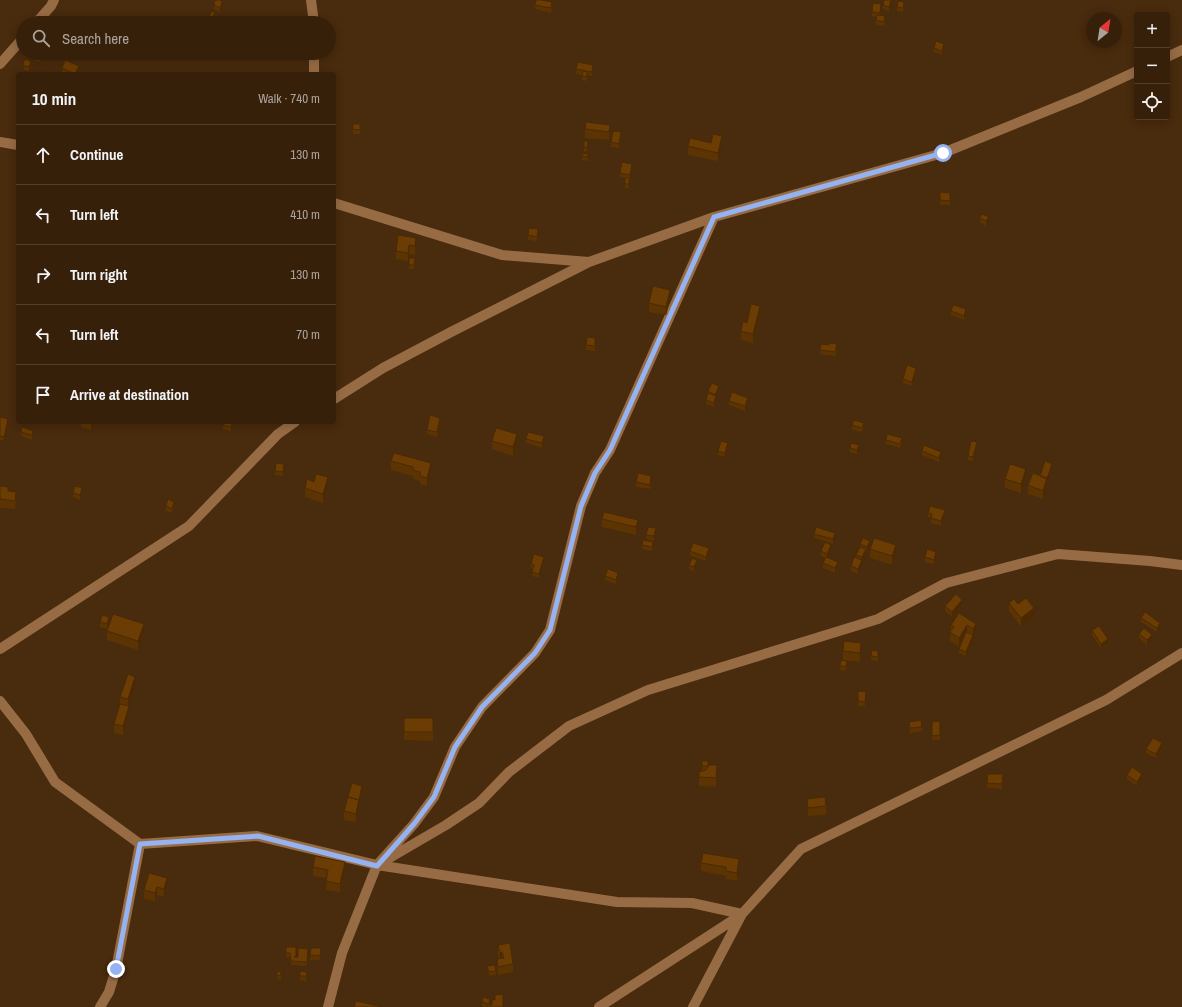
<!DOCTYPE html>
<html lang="en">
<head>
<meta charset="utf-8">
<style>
  :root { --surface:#37200a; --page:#422d18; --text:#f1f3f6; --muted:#aaa39c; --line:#513e2b }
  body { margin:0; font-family:"Archivo Narrow",sans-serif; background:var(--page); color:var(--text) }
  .controls { position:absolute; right:12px; top:12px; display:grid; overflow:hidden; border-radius:4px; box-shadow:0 2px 10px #0003 }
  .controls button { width:36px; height:36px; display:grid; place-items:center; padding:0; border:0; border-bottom:1px solid var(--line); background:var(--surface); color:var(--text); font:20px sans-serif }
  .compass { position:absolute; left:1086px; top:12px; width:36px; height:36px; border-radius:50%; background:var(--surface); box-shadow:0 2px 10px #0003; rotate:30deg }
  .stop { position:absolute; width:12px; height:12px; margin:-9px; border:3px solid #95b2f1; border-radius:50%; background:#fff }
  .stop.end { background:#95b2f1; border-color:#fff; box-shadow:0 1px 4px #0008 }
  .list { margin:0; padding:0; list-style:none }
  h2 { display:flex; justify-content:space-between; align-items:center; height:52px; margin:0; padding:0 16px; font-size:17px }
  h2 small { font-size:13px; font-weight:400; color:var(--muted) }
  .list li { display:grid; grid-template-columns:26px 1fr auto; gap:12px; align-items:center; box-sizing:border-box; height:60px; padding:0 16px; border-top:1px solid var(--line) }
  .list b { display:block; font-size:15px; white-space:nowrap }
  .list em { font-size:13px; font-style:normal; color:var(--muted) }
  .icon { flex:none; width:22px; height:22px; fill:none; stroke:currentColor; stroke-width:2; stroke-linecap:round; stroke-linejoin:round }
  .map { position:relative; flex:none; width:1182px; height:1007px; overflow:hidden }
  .search { position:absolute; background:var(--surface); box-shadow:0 2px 10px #0003; left:16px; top:16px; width:320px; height:44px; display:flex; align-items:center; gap:10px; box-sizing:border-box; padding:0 14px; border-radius:22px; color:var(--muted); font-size:15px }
  .panel { position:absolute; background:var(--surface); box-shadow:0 2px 10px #0003; left:16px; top:72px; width:320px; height:352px; border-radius:4px }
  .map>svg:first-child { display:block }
</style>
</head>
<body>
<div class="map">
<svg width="1182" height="1007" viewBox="0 0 1182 1007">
  <rect width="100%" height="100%" fill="#492b0d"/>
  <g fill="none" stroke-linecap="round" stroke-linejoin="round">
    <path stroke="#976c45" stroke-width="10" d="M311,0L314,23
      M36,23L51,6L54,0
      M1167,57L1182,50
      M0,64L23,38
      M314,74V53
      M0,142L18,145
      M334,203L502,255L589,262
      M334,399L383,368L451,332L589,262L714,217L943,153L1081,97L1137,71
      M0,649L189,526L278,434L295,422
      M0,701L26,734L55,782L140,844
      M386,860L446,825L479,803L509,772L569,726L648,690L878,619L946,583L1058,554L1150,561L1182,565
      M100,1007L109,992L116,969L140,844L257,836L377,865L617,902L692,903L742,914
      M328,1007L342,953L377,865L414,824L434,797L455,747L482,707L535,653L550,630L581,506L595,473L610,450L714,217
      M599,1007L741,915
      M693,1007L742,914L801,849L1106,700L1182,653"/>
  </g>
  <path fill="#5c3403" d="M892,0L889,11L883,9V5Z
    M214,5L222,6L220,12L214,10Z
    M535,5L552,7L551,13L535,9Z
    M897,7H904L903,12L897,11Z
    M881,9L880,15L885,21L884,26L876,25V17L872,16V12Z
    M215,17L212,23H210L208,22V18Z
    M934,48H944L942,55L934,52Z
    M148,53H155V55Z
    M23,61L31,67L29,71L24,70Z
    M62,68L79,71L77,74H66L62,72Z
    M576,69H593L592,76L587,75V81L582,80V75L576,74Z
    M353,124H360V134H353Z
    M610,125L609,140L585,138V129Z
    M621,136L619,148L611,147V142Z
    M588,145L587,152L584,151V147Z
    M722,145L718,161L688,155V146Z
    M588,154V161L582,160V156Z
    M632,168L630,180L629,179V188H625V178L620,177V173Z
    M940,192L950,193V205H940Z
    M980,218L989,221L986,226L980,222Z
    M538,234L537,241L528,240V235Z
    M398,235L416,247L415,255L409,254L408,261L396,259V251Z
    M409,258H415L414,269H409Z
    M670,299L666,315L649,312V303Z
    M951,311L966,313L964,320L951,315Z
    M760,315L753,343L741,340V331Z
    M595,343V351L586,350V345Z
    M837,349L835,356L820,354V350Z
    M916,372L912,386L903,383V379Z
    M708,391H719L716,397V401L714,407L706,404V400L708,393Z
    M729,401L748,403L745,411L729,405Z
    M0,417L8,424L4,441L0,440Z
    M81,422H93L91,430L81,427Z
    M233,422L231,431L223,429V425Z
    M440,422L437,437L427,434V430Z
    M852,425L864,427L862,432L852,430Z
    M21,432L33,435L32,440L21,436Z
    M526,439L544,441L542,448L526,443Z
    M886,440L902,442L900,448L886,444Z
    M492,441L517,443L513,456L492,449Z
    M977,446L973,461L968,460V456Z
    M728,447L725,457L718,455V451Z
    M850,448L859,450L857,454L850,452Z
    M922,451L941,456L939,462L922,455Z
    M391,461L431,472L427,486L420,484V481L413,479V476L391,470Z
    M284,468L283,476L275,475V471Z
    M1052,468L1047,483V487L1043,499L1028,494V485L1040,476Z
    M1026,477L1021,493L1005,488V479Z
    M651,480L650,489L636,487V482Z
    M0,486L8,491L16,501L15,509L0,508Z
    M328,486L323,503L305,497V488Z
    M73,493H82L80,500L73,497Z
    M166,506H174L172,513L166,511Z
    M928,513L945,514L941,526L931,523V518L928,517Z
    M602,519L638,520V529L636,535L602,527Z
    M656,532L654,541L646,539V535Z
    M814,534L835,537L833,544L814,538Z
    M860,544L870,545L867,551L866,550V553L862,562V561V564L858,574L851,571V566L856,558V555L860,547Z
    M642,545L653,546L652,551L642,549Z
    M831,549L828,557L838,566L835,573L823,568V563L825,558L821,556V551Z
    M870,549L896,553L892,565L870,558Z
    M690,551L709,553L706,561L690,556Z
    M936,556L934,564L925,562V557Z
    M544,561L539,578L532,576L533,569L531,568V564Z
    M697,564L694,572L689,569V565Z
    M605,576L618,577L616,584L605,580Z
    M1009,603L1018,604L1034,617L1021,627L1009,611Z
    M962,604L952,616L945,611V606Z
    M959,613L976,632L973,638V640L966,656L959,653V649L961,643L959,646L950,641L951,625Z
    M1141,618L1160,627L1157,632L1141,622Z
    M109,621L107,629L100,627V622Z
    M1092,630L1108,643L1101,648L1092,635Z
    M107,631L144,633L138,650L107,640Z
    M1139,634L1152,639L1147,645L1139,638Z
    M843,651L861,652L860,662L843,660Z
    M871,656H878V661L871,660Z
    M840,666H847L846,671L840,670Z
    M135,686L128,706L129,715L123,735L114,733V724L120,704V697Z
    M866,692L865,706H858V701Z
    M404,718H433V741L404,740Z
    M940,721V740H932V722Z
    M909,722L922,727V731L910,733Z
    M1162,747L1156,758L1146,753V749Z
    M702,766H708L717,774L716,787L699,786V777L704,770H702Z
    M988,774H1003L1002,789L987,788Z
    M1127,775L1142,779L1137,786L1127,779Z
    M362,791L359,803V808L356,822L344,820V811Z
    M807,799L826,806V815L808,816Z
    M701,863L739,868L737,881L726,879V876L701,871Z
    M313,867L345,870L340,892L326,890L327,878L313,876Z
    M149,873L167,886L164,897L157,895L155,901L144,899V890Z
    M498,945L513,964V972L498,975L497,968V959H499L498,954Z
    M286,947L296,957H298L308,954L307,966L291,965L290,957H286Z
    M311,948H321L320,960H310Z
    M487,966L496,971V975L489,976Z
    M307,972L306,981L300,980V976Z
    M277,975L281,976V980L277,979Z
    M482,1002L490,1003V1005L503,1007H484L482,1006Z"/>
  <path fill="#4b2a03" d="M891,0H892V2L889,11V7Z
    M222,2V6L220,12V8Z
    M215,13V17L211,23V19Z
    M944,44V48L942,55V51Z
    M42,60V65L37,66V62Z
    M31,62V67L29,71V67Z
    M79,66V71L77,74H75Z
    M722,136V145L718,161V153Z
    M632,164V168L630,180V175Z
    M989,217V221L986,226V221Z
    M416,238V247L415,255V246Z
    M409,245V254L408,261V253Z
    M670,290V299L666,315V307Z
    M760,306V315L753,343V334Z
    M966,309V313L964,320V316Z
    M916,368V372L912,386V382Z
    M719,386V391L716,397V401L714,407L715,395Z
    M748,398V403L745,411V406Z
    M440,418V422L437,437V432Z
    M8,419V424L4,441V437Z
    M91,422H93L91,430Z
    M232,422H233V423L231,431V427Z
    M33,431V435L32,440V435Z
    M517,434V443L513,456V447Z
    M544,436V441L542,448V443Z
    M977,442V446L973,461V457Z
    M728,443V447L725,457V453Z
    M859,445V450L857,454V450Z
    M941,452V456L939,462V458Z
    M431,463V472L427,486V478Z
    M1052,464V468L1047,483V487L1043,499V491Z
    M1026,469V477L1021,493V484Z
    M328,477V486L323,503V494Z
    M82,488V493L80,500V495Z
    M174,502V506L172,513V509Z
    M945,510V514L941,526V521Z
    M638,520V529L636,535V527Z
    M656,528V532L654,541V536Z
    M835,533V537L833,544V539Z
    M870,541V545L867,551V547Z
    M831,545V549L827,559V554Z
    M896,545V553L892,565V556Z
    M709,548V553L706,561V557Z
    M866,549V553L862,562V557Z
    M936,552V556L934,564V560Z
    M544,557V561L539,578V574Z
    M697,560V564L694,572V567Z
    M862,560V564L858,574V569Z
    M838,562V566L835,573V568Z
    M618,573V577L616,584V580Z
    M962,600V604L952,616V612Z
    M1034,608V617L1021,627V618Z
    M109,617V621L107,629V624Z
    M1160,623V627L1157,632V628Z
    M144,624V633L138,650V641Z
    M976,624V632L973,638V629Z
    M967,625V634L959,646V638Z
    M973,635V640L966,656V652Z
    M1152,635V639L1147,645V640Z
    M1108,639V643L1101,648V644Z
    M861,643V652L860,662V653Z
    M135,677V686L128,708V699Z
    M129,706V715L123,735V726Z
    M1162,743V747L1156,758V754Z
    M717,765V774L716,787V778Z
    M1142,774V779L1137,786V782Z
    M362,786V791L359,803V808L356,822V814Z
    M739,859V868L737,881V873Z
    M345,862V870L340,892V884Z
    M167,878V886L164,897V889Z
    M157,887V895L155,901V893Z
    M502,952V961H500V953Z"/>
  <path fill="#6b3c04" stroke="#4b2a03" d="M215,0H220L222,2L220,8L214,5Z
    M536,0H541L552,2L551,8L535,5Z
    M884,0H891L889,7L883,5Z
    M898,1L904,2L903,8L897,7Z
    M873,3L881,4L880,13L872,12Z
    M212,11L215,13L211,19L208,18Z
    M877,15L885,16L884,22L876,20Z
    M936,41L944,44L942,51L934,48Z
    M40,56L42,60L37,62L36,58Z
    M27,59L31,62L29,67L24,66L23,61Z
    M65,60L79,66L75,74L62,68Z
    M578,62L593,65L592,72L576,69Z
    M583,71L587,72V77L582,76Z
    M586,122L610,125L609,132L585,129Z
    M353,124H360V130L353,129Z
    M613,131L621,132L619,144L611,142Z
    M713,134L722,136L718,153L688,146L690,138L711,143Z
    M584,141H588L587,148L584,147Z
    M583,153L588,154V157L582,156Z
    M622,162L632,164L630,175L620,173Z
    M625,178H629V184H625Z
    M940,192L950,193V201L940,200Z
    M982,214L989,217L986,221L980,218Z
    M529,228L538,229L537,237L528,235Z
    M398,235L416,238L415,246L409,245L408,253L396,251Z
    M409,258H415L414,265H409Z
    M653,286L670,290L666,307L649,303Z
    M751,304L760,306L753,334L741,331L743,321L747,323Z
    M953,305L966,309L964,316L951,311Z
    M587,337L595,338V346L586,345Z
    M829,343L837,344L835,352L820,350L821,344L829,345Z
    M907,365L916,368L912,382L903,379Z
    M712,383L719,386L715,395L708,391Z
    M732,392L748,398L745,406L729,401Z
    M708,393L716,396L714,403L706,400Z
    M430,415L440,418L437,432L427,430Z
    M0,417L8,419L4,437L0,436Z
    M854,420L864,423L862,428L852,425Z
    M224,422H232L231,427L223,425Z
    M22,427L33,431L32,435L21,432Z
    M496,428L517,434L513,447L492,441Z
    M528,432L544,436L542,443L526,439Z
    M887,434L902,438L900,444L886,440Z
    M721,441L728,443L725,453L718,451Z
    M971,441L977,442L973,457L968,456Z
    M851,443L859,445L857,450L850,448Z
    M924,445L941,452L939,458L922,451Z
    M394,453L431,463L427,478L420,476V472L413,470V467L391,461Z
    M1045,461L1052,464L1047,479L1040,476Z
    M276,463L284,464L283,472L275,471Z
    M1010,464L1026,469L1021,484L1005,479Z
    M638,473L651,476L650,485L636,482Z
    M1033,473L1047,478L1043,491L1028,485Z
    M316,474L328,477L323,494L305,488L307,479L314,482Z
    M0,486L8,487V491L16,492L15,501L0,499Z
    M75,486L82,488L80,495L73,493Z
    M168,499L174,502L172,509L166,506Z
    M930,506L945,510L941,521L931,518L932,514L928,513Z
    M604,512L638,520L636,527L602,519Z
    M648,527L656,528L654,536L646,535Z
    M816,527L835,533L833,539L814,534Z
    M863,538L870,541L867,547L860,544Z
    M874,538L896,545L892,556L870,549Z
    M643,540L653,542L652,547L642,545Z
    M825,542L831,545L827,554L821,551Z
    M693,543L709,548L706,557L690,551Z
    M860,547L866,549L862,557L856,555Z
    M927,549L936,552L934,560L925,557Z
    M534,554L544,557L539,574L532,572L534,565L531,564Z
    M826,557L838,562L835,568L823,563Z
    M854,557L862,560L858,569L851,566Z
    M692,558L697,560L694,567L689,565Z
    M608,569L618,573L616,580L605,576Z
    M956,594L962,600L952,612L945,606Z
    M1026,598L1034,608L1021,618L1009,603L1014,599L1018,604Z
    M1145,612L1160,623L1157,628L1141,618Z
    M959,613L976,624L973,629L967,625L959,638L950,632L954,627L951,625Z
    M113,614L144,624L138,641L107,631Z
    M102,615L109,617L107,624L100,622Z
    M1099,626L1108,639L1101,644L1092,630Z
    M1144,628L1152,635L1147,640L1139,634Z
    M966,632L973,635L966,652L959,649Z
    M844,641L861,643L860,653L843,651Z
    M872,650L878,651V657L871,656Z
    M841,660L847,661L846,667L840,666Z
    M128,674L135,677L128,699L120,697Z
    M858,691L866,692L865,702L858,701Z
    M120,704L129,706L123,726L114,724Z
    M404,718H433V732H404Z
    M921,720L922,727L910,728L909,722Z
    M940,721V735L932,736V722Z
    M1153,738L1162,743L1156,754L1146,749Z
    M702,761H708V766H702Z
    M709,765H717L716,778L699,777V772L706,770Z
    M1132,767L1142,774L1137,782L1127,775Z
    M988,774H1003L1002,784L987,783Z
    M352,783L362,786L359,800L348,797Z
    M348,797L359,800L356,814L344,811Z
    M825,797L826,806L808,808L807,799Z
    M703,853L739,859L737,873L726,871V867L701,863Z
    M315,856L345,862L340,884L326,881L328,870L313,867Z
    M149,873L167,878L164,889L157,887L155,893L144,890Z
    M510,943L513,964L498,967L497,959L504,958L502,952L500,953L498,945Z
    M286,947H296V956L294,957H298V948L308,949L307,962L291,961L290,953H286Z
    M311,948H321L320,956L310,955Z
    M495,965L496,971L489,972L487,966Z
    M277,971L281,972V976L277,975Z
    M300,971L307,972L306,976H300Z
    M503,994V1007H487V1005H492V1000H495V995Z
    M483,997L490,999L489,1004L482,1002Z
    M356,1001L383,1007H354Z"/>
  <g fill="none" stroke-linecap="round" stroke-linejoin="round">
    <path stroke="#95b2f1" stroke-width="5" d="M116,969L140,844L258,836L377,866L414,824L434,797L455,747L482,707L535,653L550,630L581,506L595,473L610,450L714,217L943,153"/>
  </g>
</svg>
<div class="controls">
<button>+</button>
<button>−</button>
<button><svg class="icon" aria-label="locate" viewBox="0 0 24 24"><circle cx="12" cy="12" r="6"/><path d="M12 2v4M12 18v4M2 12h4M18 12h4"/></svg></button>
</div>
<svg class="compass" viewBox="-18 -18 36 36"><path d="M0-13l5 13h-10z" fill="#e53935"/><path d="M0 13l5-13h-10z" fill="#aaa39c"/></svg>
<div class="stop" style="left:943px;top:153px"></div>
<div class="stop end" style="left:116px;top:969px"></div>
<div class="search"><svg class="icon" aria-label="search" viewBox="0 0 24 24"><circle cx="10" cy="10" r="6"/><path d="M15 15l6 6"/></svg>Search here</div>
<section class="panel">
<h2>10 min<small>Walk · 740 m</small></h2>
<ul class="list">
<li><svg class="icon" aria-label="ahead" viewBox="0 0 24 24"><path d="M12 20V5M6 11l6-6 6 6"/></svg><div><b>Continue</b></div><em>130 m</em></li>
<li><svg class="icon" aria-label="left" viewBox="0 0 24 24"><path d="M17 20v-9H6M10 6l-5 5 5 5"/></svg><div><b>Turn left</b></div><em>410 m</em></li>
<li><svg class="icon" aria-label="right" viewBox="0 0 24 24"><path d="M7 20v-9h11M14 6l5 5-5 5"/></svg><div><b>Turn right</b></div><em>130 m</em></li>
<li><svg class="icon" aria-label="left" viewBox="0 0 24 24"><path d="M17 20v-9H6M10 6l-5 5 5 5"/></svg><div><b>Turn left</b></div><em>70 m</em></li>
<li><svg class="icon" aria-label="arrive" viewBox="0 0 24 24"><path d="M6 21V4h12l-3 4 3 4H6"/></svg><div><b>Arrive at destination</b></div></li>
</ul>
</section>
</div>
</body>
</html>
